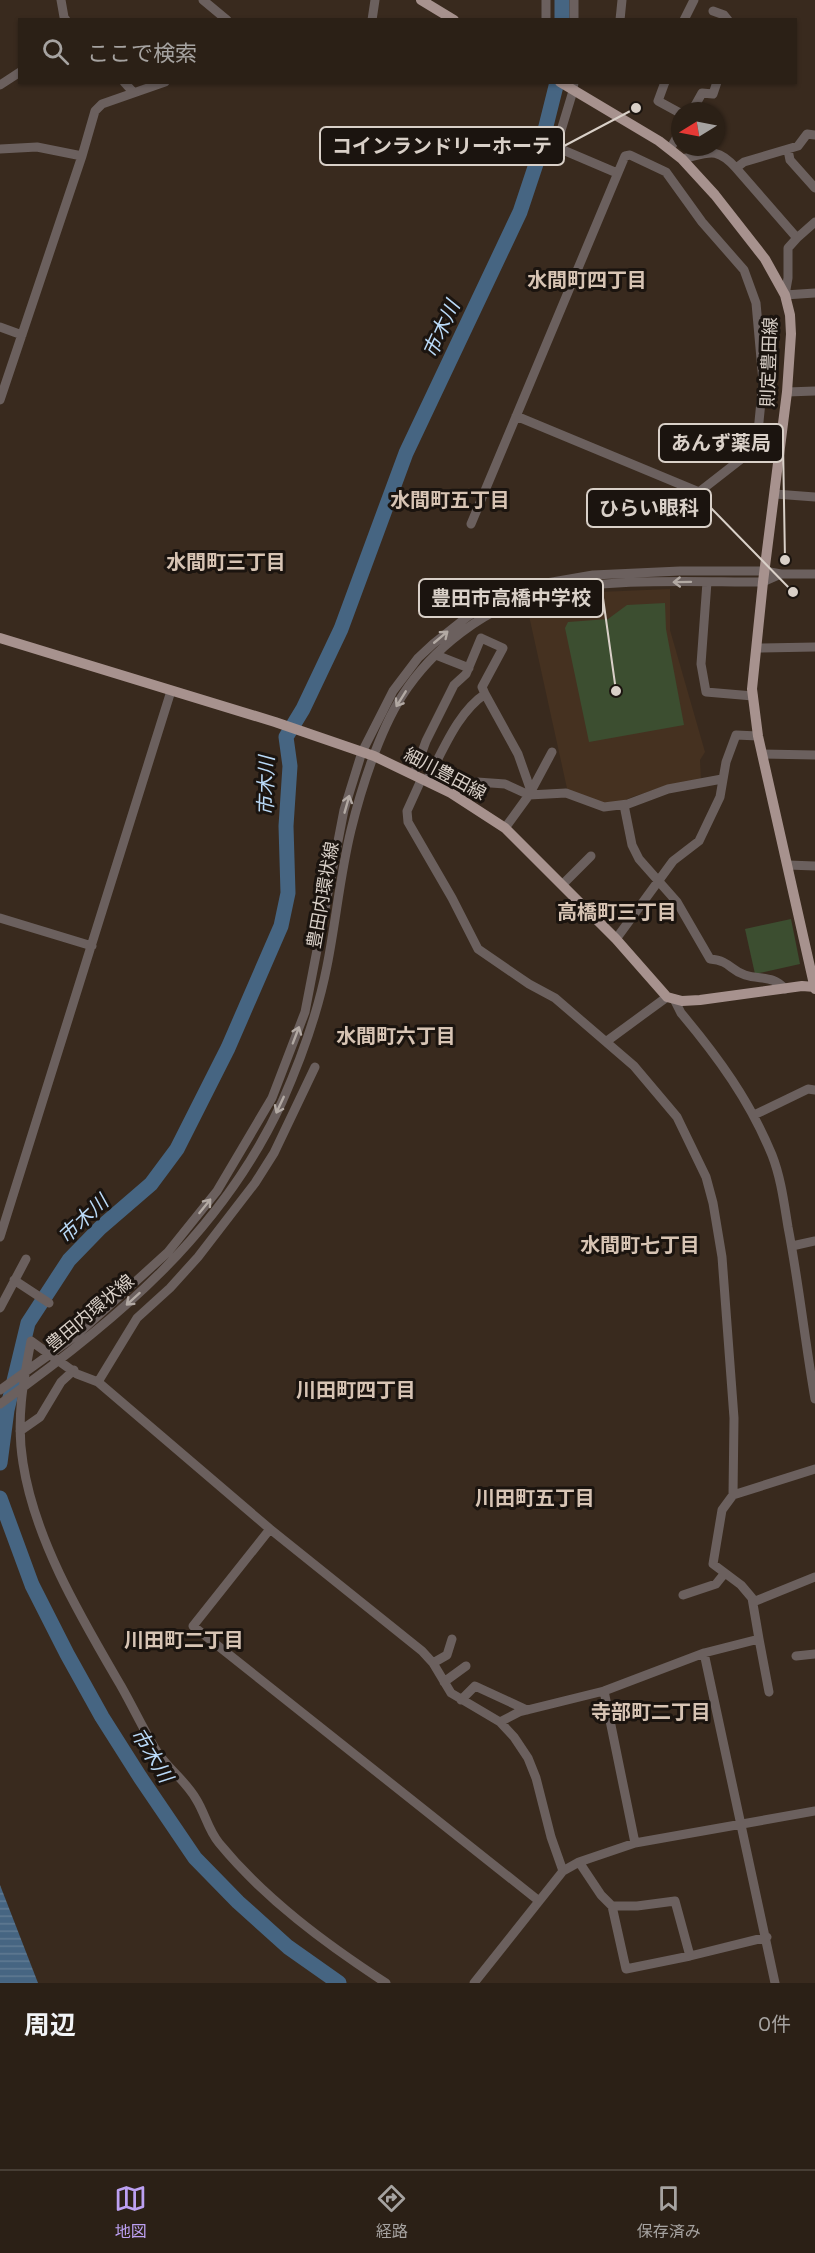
<!DOCTYPE html>
<html lang="ja">
<head>
<meta charset="utf-8">
<style>
  :root { --surface:#2b2016; --page:#372d23; --text:#f1f3f6; --muted:#a6a3a1; --line:#473e35; --accent:#bca0f2 }
  body { margin:0; font-family:Commissioner,"Noto Sans JP",sans-serif; background:var(--page); color:var(--text) }
  .compass { position:absolute; left:671px; top:102px; width:54px; height:54px; border-radius:50%; background:var(--surface); box-shadow:0 2px 4px #0004; rotate:260deg }
  .list { margin:0; padding:0; list-style:none }
  h2 { display:flex; justify-content:space-between; align-items:center; height:78px; margin:0; padding:0 24px; font-size:26px }
  h2 small { font-size:20px; font-weight:400; color:var(--muted) }
  .icon { flex:none; width:33px; height:33px; fill:none; stroke:currentColor; stroke-width:2; stroke-linecap:round; stroke-linejoin:round }
  .map { position:relative; flex:none; width:815px; height:1983px; overflow:hidden }
  .search { position:absolute; background:var(--surface); box-shadow:0 2px 4px #0004; left:18px; right:18px; top:18px; height:66px; display:flex; align-items:center; gap:15px; box-sizing:border-box; padding:0 21px; border-radius:0px; color:var(--muted); font-size:22px }
  .sheet { height:186px; background:var(--surface) }
  nav { display:flex; justify-content:space-around; align-items:center; box-sizing:border-box; height:84px; border-top:2px solid var(--line); background:var(--surface); font-size:16px; color:var(--muted) }
  nav a { display:grid; justify-items:center; gap:3px }
  nav .on { color:var(--accent) }
  .map>svg:first-child { display:block }
</style>
</head>
<body>
<div class="map">
<svg width="815" height="1983" viewBox="0 0 815 1983">
  <defs>
    <pattern id="water-rules" width="6" height="5" patternUnits="userSpaceOnUse" patternTransform="scale(1.5)"><rect width="6" height="5" fill="#466582"/><path d="M0 2.5h6" fill="none" stroke="#607a92"/></pattern>
  </defs>
  <rect width="100%" height="100%" fill="#392a1e"/>
  <path fill="#453120" d="M670,589V630L705,752L700,760L701,781L669,785L632,797L617,804H591L568,793L528,611L541,601L575,593Z"/>
  <path fill="#3c4e30" d="M665,603L666,629L684,725L589,742L565,628L568,622L608,619L627,605Z
    M791,919L800,964L755,974L745,929Z"/>
  <path fill="url(#water-rules)" d="M0,1885L38,1983H0Z"/>
  <g fill="none" stroke-linecap="round" stroke-linejoin="round">
    <path stroke="#466582" stroke-width="15" d="M562,20V0
      M0,1463L7,1410L28,1323L69,1260L100,1228L151,1184L177,1149L228,1048L281,926L288,893L286,826L290,766L286,737L303,709L341,629L406,453L520,212L538,158L557,82
      M0,1498L32,1585L67,1654L102,1717L140,1777L195,1858L238,1902L288,1947L339,1983"/>
    <path stroke="#6b605e" stroke-width="9" d="M61,0L64,17L66,20
      M203,0L227,20
      M713,11L724,15L728,20
      M372,20L375,0
      M546,20V0
      M574,20V0
      M620,20L622,0
      M684,20L694,0
      M124,82L133,92
      M574,82L573,91L556,147L617,173
      M665,82L658,101L680,113
      M0,85L20,72
      M692,111L702,93L713,94L717,82
      M0,149L37,147L82,156
      M670,149L680,132
      M788,150L790,160L815,188
      M682,159C709,153 716,146 736,168L744,162L798,146L807,134L815,135
      M736,168L797,238L815,222
      M797,238L788,248V278L785,295L815,293
      M0,327L22,335
      M787,392L815,391
      M0,400L82,156L95,111L102,104L165,82
      M775,494L815,497
      M471,524L625,156L630,155L666,172L702,222L744,270L756,303L763,381L757,442L749,453L699,492L516,416
      M707,582L701,664L706,692L753,696
      M757,648L815,647
      M436,655L469,668
      M485,694L518,754L531,791
      M762,754L815,755
      M414,774L426,741L454,685L466,674L481,638L503,648L482,687L485,694C457,713 443,751 427,780
      M422,778L407,811L408,822L452,898L478,949L529,984L555,998L634,1066L677,1117L706,1177L713,1203L722,1257L734,1418L733,1495L722,1510L713,1564L741,1585L752,1598L759,1639L704,1653L604,1691L519,1712L500,1722
      M477,782L505,784L529,795L566,793L604,807L628,804L668,789L722,779
      M624,805L632,845L639,859L677,902L710,959C731,961 729,970 745,975C761,980 773,975 785,989
      M505,828L529,795L552,752
      M788,865L815,866
      M563,884L591,856
      M0,918L92,946
      M616,939L673,861L699,841L720,797L726,762L736,735L758,736
      M674,999L681,1013C718,1057 750,1101 772,1155C781,1178 784,1203 788,1227C799,1284 805,1342 815,1399
      M607,1041L667,997
      M754,1115L808,1089L815,1090
      M0,1237L171,691
      M792,1246L815,1241
      M14,1280L49,1303
      M0,1308L26,1259
      M98,1382L137,1318L170,1288L198,1257L255,1183L274,1153L315,1067
      M0,1390L78,1334L168,1252L217,1191L272,1098L305,1012L344,810L362,752L393,691L418,658L433,644L467,617L489,603L535,585L593,575L680,571H764L781,574H815
      M0,1404C116,1321 221,1234 282,1102C301,1059 318,1012 327,966C336,921 340,875 351,830C361,789 379,732 402,696C432,649 484,608 539,594C612,577 689,582 763,582L781,574
      M20,1431L40,1417L61,1382L74,1370
      M733,1495L815,1469
      M270,1529L193,1626L539,1901
      M683,1595L716,1584L724,1574
      M753,1602L815,1577
      M759,1639L769,1692
      M704,1653L775,1983
      M796,1656L815,1654
      M433,1663L447,1655L452,1639
      M444,1682L466,1666
      M604,1691L635,1843
      M461,1700L475,1686L527,1710
      M579,1862L601,1895L612,1906L626,1969L690,1956L767,1937
      M612,1906H637L675,1901L690,1956
      M386,1983C326,1944 265,1899 219,1843C208,1830 205,1813 196,1799C186,1781 167,1768 156,1750C143,1729 133,1707 121,1686C82,1619 35,1541 23,1463C16,1421 23,1382 31,1341L77,1374L98,1382L270,1529L422,1651L433,1663L451,1693L500,1722L514,1737L528,1758L536,1778L551,1837L563,1871
      M474,1983L563,1871L579,1862L635,1843L815,1811"/>
    <path stroke="#a7928e" stroke-width="10" d="M421,0L454,20
      M560,82L659,141L682,159L715,195L765,259L785,295L790,315L791,334L787,392L763,582L752,689L758,736L815,989
      M0,638L275,722L374,756L451,793L505,828L616,939L667,997L682,1001L700,1000L802,986L815,987"/>
  </g>
  <defs><path id="oneway-shaft" d="M-6 0H5M1.5-3L5.5 0L1.5 3" fill="none" stroke-width="1.6" stroke-linecap="round" stroke-linejoin="round" transform="scale(1.5)"/></defs>
  <g stroke="#b2a9a3">
    <use href="#oneway-shaft" transform="translate(682 582) rotate(179)"/>
    <use href="#oneway-shaft" transform="translate(441 637) rotate(-40)"/>
    <use href="#oneway-shaft" transform="translate(401 699) rotate(122)"/>
    <use href="#oneway-shaft" transform="translate(347 804) rotate(-74)"/>
    <use href="#oneway-shaft" transform="translate(296 1035) rotate(-69)"/>
    <use href="#oneway-shaft" transform="translate(280 1105) rotate(115)"/>
    <use href="#oneway-shaft" transform="translate(205 1206) rotate(-51)"/>
    <use href="#oneway-shaft" transform="translate(133 1299) rotate(138)"/>
  </g>
  <g text-anchor="middle" stroke-width="6" stroke-linejoin="round" paint-order="stroke">
    <g font-size="18" fill="#d9d0c8" stroke="#1b140f">
      <text transform="translate(769 362) rotate(-88)" y="6">則定豊田線</text>
      <text transform="translate(445 774) rotate(28)" y="6">細川豊田線</text>
      <text transform="translate(323 895) rotate(-80)" y="6">豊田内環状線</text>
      <text transform="translate(90 1313) rotate(-40)" y="6">豊田内環状線</text>
    </g>
    <g font-size="20" font-weight="bold" fill="#d7c4b4" stroke="#1b140f">
      <text x="587" y="287">水間町四丁目</text>
      <text x="450" y="507">水間町五丁目</text>
      <text x="226" y="569">水間町三丁目</text>
      <text x="617" y="919">高橋町三丁目</text>
      <text x="396" y="1043">水間町六丁目</text>
      <text x="640" y="1252">水間町七丁目</text>
      <text x="356" y="1397">川田町四丁目</text>
      <text x="535" y="1505">川田町五丁目</text>
      <text x="184" y="1647">川田町二丁目</text>
      <text x="651" y="1719">寺部町二丁目</text>
    </g>
    <g font-size="20" font-style="italic" fill="#badaf8" stroke="#1b140f">
      <text transform="translate(441 329) rotate(-65)" y="7">市木川</text>
      <text transform="translate(266 786) rotate(-89)" y="7">市木川</text>
      <text transform="translate(83 1219) rotate(-43)" y="7">市木川</text>
      <text transform="translate(152 1755) rotate(58)" y="7">市木川</text>
    </g>
  </g>
  <path fill="none" stroke="#d9d0c8" stroke-width="2" d="M636 108L564 146M785 560L783 443M793 592L711 508M616 691L603 598"/>
  <g fill="#d9d0c8" stroke="#1b140f" stroke-width="2">
    <circle cx="636" cy="108" r="6"/>
    <circle cx="785" cy="560" r="6"/>
    <circle cx="793" cy="592" r="6"/>
    <circle cx="616" cy="691" r="6"/>
  </g>
  <g fill="#1b140f" stroke="#d9d0c8" stroke-width="2">
    <rect x="320" y="127" width="244" height="38" rx="6"/>
    <rect x="659" y="424" width="124" height="38" rx="6"/>
    <rect x="587" y="489" width="124" height="38" rx="6"/>
    <rect x="419" y="579" width="184" height="38" rx="6"/>
  </g>
  <g font-size="20" text-anchor="middle" font-weight="bold" fill="#d9d0c8">
    <text x="442" y="153">コインランドリーホーテ</text>
    <text x="721" y="450">あんず薬局</text>
    <text x="649" y="515">ひらい眼科</text>
    <text x="511" y="605">豊田市高橋中学校</text>
  </g>
</svg>
<svg class="compass" viewBox="-18 -18 36 36"><path d="M0-13l5 13h-10z" fill="#e53935"/><path d="M0 13l5-13h-10z" fill="#a6a3a1"/></svg>
<div class="search"><svg class="icon" aria-label="search" viewBox="0 0 24 24"><circle cx="10" cy="10" r="6"/><path d="M15 15l6 6"/></svg>ここで検索</div>
</div>
<section class="sheet">
<h2>周辺<small>0件</small></h2>
<ul class="list">
</ul>
</section>
<nav>
<a class="on"><svg class="icon" aria-label="map" viewBox="0 0 24 24"><path d="M3 6l6-2 6 2 6-2v14l-6 2-6-2-6 2zM9 4v14M15 6v14"/></svg>地図</a>
<a><svg class="icon" aria-label="directions" viewBox="0 0 24 24"><path d="M12 3l9 9-9 9-9-9zM9 14v-3h6M13 9l2 2-2 2"/></svg>経路</a>
<a><svg class="icon" aria-label="saved" viewBox="0 0 24 24"><path d="M7 4h10v16l-5-4-5 4z"/></svg>保存済み</a>
</nav>
</body>
</html>
